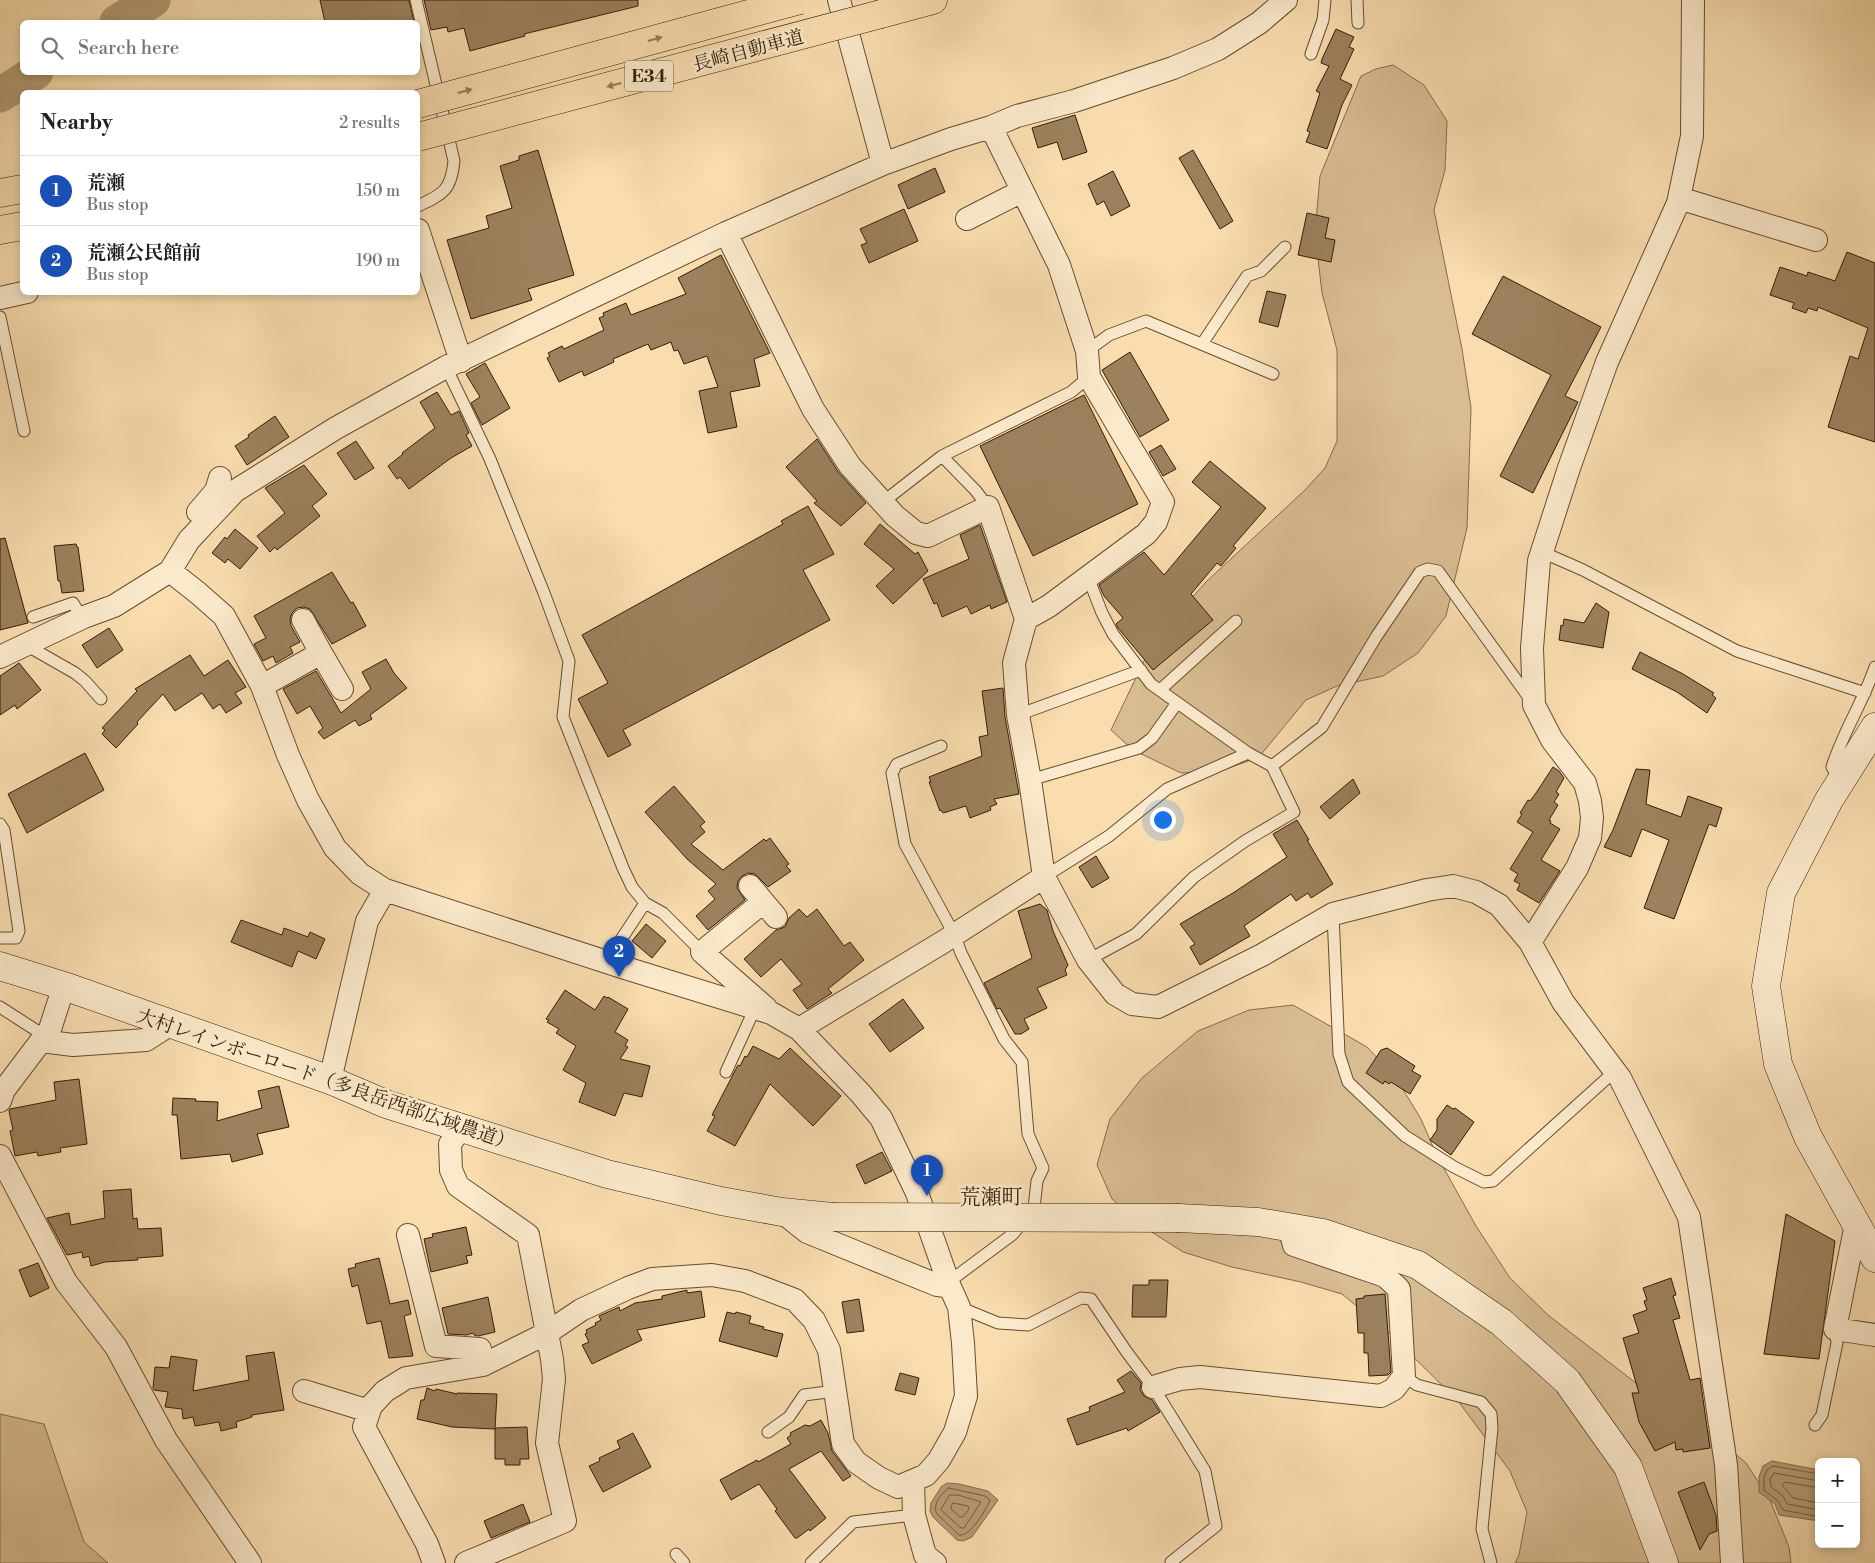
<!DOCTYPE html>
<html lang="en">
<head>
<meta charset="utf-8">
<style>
  :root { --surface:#fff; --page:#f6f6f6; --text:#202124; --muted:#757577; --line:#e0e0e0; --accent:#8f2418 }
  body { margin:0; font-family:"Libre Bodoni","Noto Serif JP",serif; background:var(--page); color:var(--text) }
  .controls { position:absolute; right:15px; bottom:15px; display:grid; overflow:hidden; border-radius:8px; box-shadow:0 2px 8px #0003 }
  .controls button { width:45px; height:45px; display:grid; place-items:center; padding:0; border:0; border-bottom:1px solid var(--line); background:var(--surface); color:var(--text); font:25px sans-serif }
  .you { position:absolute; left:1162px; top:819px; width:18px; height:18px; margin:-12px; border:4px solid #fff; border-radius:50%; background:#1a73e8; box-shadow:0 0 0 8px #1a73e833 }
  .badge { display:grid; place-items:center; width:32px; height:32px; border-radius:50%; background:var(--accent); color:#fff; font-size:16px; font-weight:700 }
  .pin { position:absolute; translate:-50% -41px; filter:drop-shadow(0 1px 2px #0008) }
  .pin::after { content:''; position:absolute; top:26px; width:18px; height:15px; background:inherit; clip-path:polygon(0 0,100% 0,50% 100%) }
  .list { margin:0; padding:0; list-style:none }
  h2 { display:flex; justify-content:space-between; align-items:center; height:65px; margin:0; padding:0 20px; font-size:21px }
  h2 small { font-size:16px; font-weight:400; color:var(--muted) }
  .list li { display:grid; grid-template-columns:32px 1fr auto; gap:15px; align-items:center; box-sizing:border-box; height:70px; padding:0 20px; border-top:1px solid var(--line) }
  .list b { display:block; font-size:19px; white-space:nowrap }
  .list p { margin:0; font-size:16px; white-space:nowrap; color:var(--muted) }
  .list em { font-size:16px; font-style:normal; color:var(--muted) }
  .icon { flex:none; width:28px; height:28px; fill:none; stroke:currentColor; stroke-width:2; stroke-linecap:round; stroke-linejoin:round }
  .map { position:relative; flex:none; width:1875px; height:1563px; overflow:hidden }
  .search { position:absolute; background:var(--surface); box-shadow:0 2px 8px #0003; left:20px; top:20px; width:400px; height:55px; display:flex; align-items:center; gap:12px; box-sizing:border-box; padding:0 18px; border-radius:8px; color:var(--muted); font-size:19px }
  .panel { position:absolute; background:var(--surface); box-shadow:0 2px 8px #0003; left:20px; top:90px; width:400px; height:205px; border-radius:8px }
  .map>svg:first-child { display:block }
</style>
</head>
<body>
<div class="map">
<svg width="1875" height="1563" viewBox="0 0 1875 1563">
  <rect width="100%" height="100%" fill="#f9ddaf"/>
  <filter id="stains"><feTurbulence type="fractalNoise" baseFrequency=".004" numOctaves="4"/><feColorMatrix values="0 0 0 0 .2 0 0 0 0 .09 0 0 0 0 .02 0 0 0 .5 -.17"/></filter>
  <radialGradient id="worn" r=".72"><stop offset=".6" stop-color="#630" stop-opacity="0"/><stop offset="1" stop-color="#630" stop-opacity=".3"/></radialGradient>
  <path fill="#d8bc92" stroke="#866c4b" d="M1393,65L1424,85L1447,121L1445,170L1434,210L1462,349L1471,408L1467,528L1446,616L1418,653L1383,676L1337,686L1306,700L1259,757L1221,771L1181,773L1133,750L1111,730L1154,640L1206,582L1305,490L1325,468L1337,441V350L1322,293L1315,233L1320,176L1361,76L1376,69Z
    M1293,1005L1367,1047L1396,1078L1421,1119L1437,1156L1476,1226L1510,1278L1548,1315L1636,1383L1697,1422L1746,1463L1770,1500L1789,1547L1791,1563H1515L1519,1555L1527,1512L1510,1471L1458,1401L1387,1331L1342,1294L1301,1282L1232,1267L1183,1252L1147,1229L1112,1199L1097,1165L1110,1119L1142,1078L1198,1031L1249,1010Z
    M0,1414L44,1424L84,1542L108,1563H0Z"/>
  <path fill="#b69c75" stroke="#826948" d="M1772,1461L1819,1470V1521L1779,1515L1775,1504L1759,1492V1477L1763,1466Z
    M947,1483L959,1484L988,1491L998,1500L972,1537L963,1541L957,1540L933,1517L930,1511L931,1503L941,1487Z"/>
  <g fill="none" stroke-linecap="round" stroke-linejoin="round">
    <path stroke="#765c3c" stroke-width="1" d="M1819,1474L1773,1466L1767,1470L1764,1478V1490L1778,1501L1783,1510L1819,1517
      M1819,1481L1774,1473L1770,1479L1771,1487L1783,1496L1787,1504L1819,1510
      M949,1488L985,1496L990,1500C986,1510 970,1537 959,1535L937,1514C932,1505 941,1493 949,1488Z
      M1819,1488L1785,1482L1782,1485L1793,1498L1819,1503
      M950,1495H958L981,1502L964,1528H961L941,1510Z
      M953,1503L968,1506L969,1509L963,1517H960L951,1509Z"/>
    <path stroke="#b69c75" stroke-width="35" d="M117,22L153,0
      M0,95L36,72"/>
  </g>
  <path fill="#9b815d" stroke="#351d04" d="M320,0H409L414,22H325Z
    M424,0H638V6L524,34L525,36L470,51L464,28L448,32L447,27L431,30Z
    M1336,29L1354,37L1349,47L1354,49L1340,79L1352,85L1342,105L1327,149L1306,142L1310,132L1307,131L1320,93L1316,91L1329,66L1321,63L1322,59Z
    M1075,115L1087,152L1063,160L1057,142L1038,148L1032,128Z
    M538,150L574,275L528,289L532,300L471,319L447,240L489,228L486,216L512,208L500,166L519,160V156Z
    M1193,150L1233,221L1220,229L1179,158Z
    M935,168L945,192L908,209L898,185Z
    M1113,171L1130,206L1111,216L1104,201L1097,205L1088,184Z
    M904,209L918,241L869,263L861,245L867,243L860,229Z
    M1307,213L1329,218L1325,238L1335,240L1331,262L1298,255Z
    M1847,252L1875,263V442L1828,427L1850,356L1858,359L1868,328L1818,307L1817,311L1808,308L1806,313L1792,308L1794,303L1770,295L1780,267L1807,276L1808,272L1835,281Z
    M721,255L770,353L754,359L760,386L730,392L737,427L708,433L699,391L718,387L707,356L684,364L678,350L674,351L671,342L651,350L648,344L613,359L614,362L584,376L582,371L559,382L547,358L550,356L548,353L562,346L564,349L604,330L599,318L604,316L603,313L626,303L631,315L686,294L678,278Z
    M1503,276L1601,327L1565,396L1578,402L1533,493L1500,476L1551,375L1472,334Z
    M1267,291L1286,295L1278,327L1259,322Z
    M1130,352L1169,420L1140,437L1102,370Z
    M485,363L510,408L482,425L471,403L480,397L466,374Z
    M437,392L451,415L459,411L469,433L466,435L472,446L451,458L409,489L400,477L397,479L388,466L403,454L402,453L435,428L420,402Z
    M1084,395L1138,504L1033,556L980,446Z
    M275,416L289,437L247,465L235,446L249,437L248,435Z
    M817,439L839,473L866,503L841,526L814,503L817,501L786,467Z
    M356,441L374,468L355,480L337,453Z
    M1161,445L1176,469L1163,476L1149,452Z
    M1210,461L1266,508L1233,546L1236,548L1221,566L1217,563L1191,594L1213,620L1153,670L1118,628L1116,624L1123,618L1104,596L1099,585L1144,552L1164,575L1221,507L1192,482Z
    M304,465L327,494L312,506L320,516L277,550L275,547L270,552L257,536L285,513L265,488Z
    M808,506L834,554L803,570L830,620L623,730L631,745L608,757L578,699L608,683L582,635L783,524L781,521Z
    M880,524L915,554L918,552L928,571L893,604L876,586L894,569L864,544Z
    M980,525L1007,602L991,609L990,605L971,614L967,606L942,617L937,603L934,604L923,579L969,559L960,535Z
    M235,529L258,548L240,569L228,559L225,563L212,553L225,537L227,539Z
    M5,538L28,623L0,630V539Z
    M76,544L77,547H78L84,591L62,593L60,581H58L54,546Z
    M332,572L351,603L353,602L366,626L332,644L310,609L304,607L297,608L292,613L290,619L291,626L300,642L290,647L293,653L276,663L273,656L263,661L254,644L266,638L254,616Z
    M1596,603L1609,612L1603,648L1559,640L1561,625L1563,626L1564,619L1584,623Z
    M109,628L123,650L97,668L82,645Z
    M1640,652L1683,674L1714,693L1712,695L1716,698L1707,713L1677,692L1632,669Z
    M190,655L204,676L228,660L246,687L235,693L242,703L226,713L220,704L213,709L202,693L175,711L163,694L137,722L138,724L116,748L102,734L105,730L102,728L137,691L135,689Z
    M386,659L394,673L407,688L370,715L372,719L359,726L355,720L324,739L318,732L323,728L310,706L297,714L283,689L316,671L341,713L371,689L362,672Z
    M19,663L41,690L17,709L15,705L0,715V676Z
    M1003,688L1005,717L1019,794L994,799L997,804L990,807L991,810L970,818L966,806L943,813L941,810L940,811L929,782H931L929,777L982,756L979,737L988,735L982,691Z
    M85,753L104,790L27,833L8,794Z
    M1553,767L1559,771L1564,778L1556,792L1559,794L1554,802L1558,805L1549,820L1551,821L1550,823L1560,829L1541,860L1560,871L1539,903L1517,890L1520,884L1514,881L1518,874L1510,869L1533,832L1517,822L1522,814L1520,813L1528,800L1530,801L1536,793Z
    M1636,769L1650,770L1646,804L1681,817L1688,796L1722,808L1716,827L1709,824L1674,919L1644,908L1669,840L1642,829L1631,857L1604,847L1613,830Z
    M1353,779L1360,793L1330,819L1320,807Z
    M674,786L705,822L700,826L705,832L691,844L723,870L764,839L766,841L770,838L789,864L786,866L791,871L768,887L755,874L748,873L742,876L738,881L737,888L745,900L708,930L696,916L715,899L708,891L716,884L687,859L645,812Z
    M1297,820L1309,840H1307L1333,884L1311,898L1308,893L1296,901L1291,894L1244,926L1250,936L1200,965L1190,947L1195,944L1180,924L1233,893L1287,857L1273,834Z
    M1096,856L1109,878L1092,888L1079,867Z
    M1040,904L1047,910L1053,931L1068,965L1065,970L1067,975L1037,988L1047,1008L1024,1019L1029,1029L1021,1034H1015L1000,1008L997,1009L984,983L1032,958L1018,911Z
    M799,909L807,917L817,909L844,946L850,942L864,960L828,989L832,993L807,1009L793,990L802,984L781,959L761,977L744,959L776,930L785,927L789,918Z
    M241,920L282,935L284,928L308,937L310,932L325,939L316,959L298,951L292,967L231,942Z
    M646,924L666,941L652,958L632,941Z
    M565,990L595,1010L604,996L607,998L608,997L628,1009L615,1032L628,1040L625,1046L628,1047L620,1059L650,1066L642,1097L624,1093L615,1116L579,1102L586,1083L563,1070L576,1046L556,1033L559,1029L547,1022L549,1020L546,1019Z
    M903,999L924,1028L890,1052L869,1024Z
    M753,1046L779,1059L790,1048L841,1096L813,1126L770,1084L735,1146L707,1131L715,1116L712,1115L738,1065L740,1066L745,1056L747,1057Z
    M1387,1048L1415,1066L1412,1071L1421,1076L1410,1094L1391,1082L1389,1084L1385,1081L1383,1084L1366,1073L1381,1050Z
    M79,1079L87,1144L60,1148L61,1152L38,1156L37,1152L15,1156L10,1131L13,1130L9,1111L10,1109L56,1100L54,1082Z
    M279,1086L289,1127L257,1134L263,1154L232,1162L230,1154L181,1159L177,1115H172L173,1098L196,1099L195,1101L218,1102L217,1121L262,1108L258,1091Z
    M1447,1105L1453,1109L1455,1108L1474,1122L1451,1155L1430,1140L1437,1130V1119Z
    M882,1152L892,1171L865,1184L856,1165Z
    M131,1189L133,1219L137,1218L138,1229L161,1228L163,1256L137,1258L138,1260L105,1262L91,1266L89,1256L83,1258L82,1252L67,1255L47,1218L69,1213L71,1225L105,1218L103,1191Z
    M1786,1214L1835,1241L1819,1359L1764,1354Z
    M466,1227L472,1255L466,1256L468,1263L431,1272L424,1239L433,1237L432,1234Z
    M379,1258L390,1304L408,1300L411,1314L404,1316L413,1356L389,1358L381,1321L367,1324L358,1285L352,1287L348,1269L356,1267L355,1264Z
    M38,1263L49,1288L30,1297L19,1270Z
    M1671,1278L1676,1295L1673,1296L1680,1318L1673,1320L1690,1380L1700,1378L1710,1448L1683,1452V1449L1676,1450L1675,1442L1655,1451L1639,1422L1632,1393H1639L1623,1338L1639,1333L1633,1315L1647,1310L1644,1301L1647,1300L1643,1288Z
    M1149,1280H1168L1166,1317H1132L1133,1285H1149Z
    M687,1290V1293L701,1291L705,1317L637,1330L642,1340L592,1364L582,1345L589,1342L585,1334L587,1333L586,1330L596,1325L595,1323L601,1320L599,1316L619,1307L620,1311L635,1303L662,1299V1296Z
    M1385,1294L1391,1372L1388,1375L1369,1376L1368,1353H1364V1333H1358L1356,1299L1364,1298V1296Z
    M488,1297L495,1332L478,1336L474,1335L473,1333L467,1335L448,1334L442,1308Z
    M859,1299L864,1331L847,1333L842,1302Z
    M727,1312L735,1314L736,1312L751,1316L749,1323L764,1327L763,1329L783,1334L777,1357L719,1341Z
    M274,1352L284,1410L252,1415V1417L236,1422L237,1427L221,1431L219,1422L195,1426L193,1417L183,1419L182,1409L165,1407L168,1392L154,1390L153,1388L155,1367L169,1368L171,1356L197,1360L193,1391L249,1380L246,1356Z
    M1131,1371L1141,1383L1140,1390L1144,1396L1152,1400L1160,1412L1128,1431L1127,1428L1077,1445L1067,1419L1090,1411L1089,1407L1125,1392L1117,1380Z
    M900,1373L919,1378L915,1395L895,1390Z
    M427,1388L435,1391L436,1389L457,1394V1393L497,1394L495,1429L452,1427L417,1419L421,1400H424Z
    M821,1420L828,1433L832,1451L851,1476L843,1481L821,1451L789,1469L826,1518L810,1531L809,1529L797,1538H795L775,1511L777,1509L759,1484L731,1500L720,1480L757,1460L758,1462L791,1444L787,1438L791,1435L790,1433L805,1425L810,1426Z
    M527,1427L529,1459H520V1465H505V1459H495V1428Z
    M633,1433L651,1467L603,1492L589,1466L600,1461L599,1458L620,1448L617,1441Z
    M1704,1482L1716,1515L1717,1531L1709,1534L1700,1550L1678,1492Z
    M523,1504L530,1522L491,1538L484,1521Z"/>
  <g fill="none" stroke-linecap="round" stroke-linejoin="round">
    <defs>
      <path id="lane" d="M416,0L454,161C451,191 443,194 418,206
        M1357,0L1358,23
        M1311,54L1323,20L1325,0
        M0,317L24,431
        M1202,344L1247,276L1261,271L1285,247
        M1087,351L1109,335L1146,321L1273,374
        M446,367L490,459L544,593L569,661L563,717L623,868L632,887L645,903L663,913L702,952
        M942,456L976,491L988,507
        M883,502L942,456L1071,392L1089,377
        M1542,552L1583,570L1737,651L1865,693
        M1088,577L1102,613L1113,634L1151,684L1248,753
        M33,617L73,603L82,618
        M26,645L75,673L85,681L101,699
        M1160,690L1236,621
        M1018,715L1141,670
        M941,746L897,764L892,773L905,844L954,934L961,953L1004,1039L1022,1062L1028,1134L1043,1168L1037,1181L1034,1208L1013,1234L958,1275L948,1280
        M1272,766L1322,727L1376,637L1420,572L1428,569L1438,571L1530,699
        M1030,780L1139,748L1152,738L1177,703
        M1841,781L1832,767C1843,732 1863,702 1875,667
        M0,824L4,830L19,931L16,938H0
        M1044,877L1109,836L1167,789L1248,753L1272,766L1294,812L1245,841L1194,877L1136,934L1088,960
        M1333,914L1339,1054L1348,1082L1405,1136L1454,1167L1484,1182L1493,1181L1615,1071
        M607,961L645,903
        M0,1007L45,1036
        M726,1072L755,1008
        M959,1307L998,1323L1028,1325L1081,1298L1091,1299L1126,1351L1153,1387L1205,1471L1216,1526L1171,1562
        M1404,1376L1417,1385L1481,1402L1491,1414L1492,1428L1482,1529L1491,1563
        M1815,1425L1822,1415L1837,1343L1835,1329
        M768,1432L789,1417L804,1395L835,1391
        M676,1554L684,1563
        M811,1563L853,1522L914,1515"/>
      <path id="street" d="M839,0L883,164
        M991,127L1059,265L1087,351L1089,377L1163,502L1156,522L1146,534L1049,606L1026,619
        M1679,198L1816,240
        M967,219L1022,191
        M418,230L461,361
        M726,233L813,409L850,466L895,516L916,533L928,536L988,507L1026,619L1014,663L1018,715L1030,780L1044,877L1088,960L1115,994L1132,1004L1158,1007L1262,955L1333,914L1427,890L1453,886L1476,892L1499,905L1530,942L1563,1002L1620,1078L1689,1217L1726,1465L1732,1563
        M0,298L27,292
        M198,512L216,491L220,478
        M170,571L198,593L224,616L262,686L288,755L308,800L335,848L360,874L385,890L622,967L771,1013L799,1029L861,1094L881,1118L917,1193L950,1287L959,1307L963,1343L966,1396L955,1432L939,1460L926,1475L898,1487L879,1478L856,1462L843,1444L829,1350L814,1320L795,1300L745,1281L712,1275L652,1279L628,1288L581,1310L547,1333L483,1365L406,1378L385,1391L371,1406L364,1427L427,1544L434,1563
        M303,620L321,653
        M0,657L84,617L114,606L170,571L189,540L235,491L336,428L446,367L726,233L883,164L951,139L991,127L1017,116L1074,101L1173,68L1218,49L1259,23L1286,0
        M262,686L321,653L342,689
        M750,886L776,917
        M763,902L702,952L766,1008
        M1530,942L1577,868L1590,838L1592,818L1590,801L1585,783L1552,740L1534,705L1532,648L1539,561L1569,468L1607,362L1678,203L1692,136L1693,0
        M799,1029L943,942L1044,877
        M41,1041L73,1045L146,1040L171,1024
        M330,1080L367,921L385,890
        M0,1101L4,1090L50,1029L64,986
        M461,1128L450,1144L451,1170L458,1186L528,1235L552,1359L554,1379L547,1443L565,1521L466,1563
        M0,1156L66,1282L116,1347L166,1440L250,1563
        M782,1212L807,1232L937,1285L950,1287
        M1856,1224L1835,1329L1875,1335
        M408,1235L436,1346L480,1349L483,1365
        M1153,1387L1180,1379L1200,1377L1381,1396L1394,1389L1404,1376L1399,1289L1385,1276L1294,1245L1289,1227
        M304,1391L369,1411
        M913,1482L914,1515L925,1555L935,1563"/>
      <path id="secondary" d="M1875,727L1829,800L1781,893L1766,986L1778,1064L1808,1137L1875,1258
        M0,966L64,986L330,1080L386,1104L607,1174L721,1201L782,1212L833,1217
        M1179,1218L1258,1222L1323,1233L1418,1265L1501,1322L1567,1381L1628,1467L1664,1563"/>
      <path id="highway" d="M881,14L933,0
        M0,193L22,189
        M0,230L22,226"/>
    </defs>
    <use href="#lane" stroke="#664d2f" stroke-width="13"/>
    <use href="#street" stroke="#664d2f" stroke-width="24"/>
    <use href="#secondary" stroke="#351d04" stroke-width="29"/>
    <use href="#highway" stroke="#351d04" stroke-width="29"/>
    <use href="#lane" stroke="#fbe9cb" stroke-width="11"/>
    <use href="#street" stroke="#fbe9cb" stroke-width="22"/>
    <use href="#secondary" stroke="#fbe9cb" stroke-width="28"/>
    <use href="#highway" stroke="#f9ddaf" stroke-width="28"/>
    <defs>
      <path id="secondary-bridge" d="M833,1217L1179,1218"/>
      <path id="highway-bridge" d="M418,104L800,0
        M418,137L881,14"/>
    </defs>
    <use href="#secondary-bridge" stroke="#351d04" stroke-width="29" stroke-linecap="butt"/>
    <use href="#highway-bridge" stroke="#351d04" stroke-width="29" stroke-linecap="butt"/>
    <use href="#secondary-bridge" stroke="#fbe9cb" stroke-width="28"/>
    <use href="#highway-bridge" stroke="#f9ddaf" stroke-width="28"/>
  </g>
  <defs><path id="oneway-solid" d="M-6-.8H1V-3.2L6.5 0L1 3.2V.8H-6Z" transform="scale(1.25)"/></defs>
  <g fill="#977d5a">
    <use href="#oneway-solid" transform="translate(655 39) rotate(-15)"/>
    <use href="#oneway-solid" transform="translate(614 85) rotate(165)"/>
    <use href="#oneway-solid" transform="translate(465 91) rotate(-15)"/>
  </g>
  <g text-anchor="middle" stroke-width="5" stroke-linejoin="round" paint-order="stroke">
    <rect fill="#fbe9cb" stroke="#705a40" stroke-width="1" x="625" y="60.5" width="48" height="31" rx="4"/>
    <g font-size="18" font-weight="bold" fill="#351d04">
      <text x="649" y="82">E34</text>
    </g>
    <g font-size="19" fill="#351d04" stroke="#fbe9cb">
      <text transform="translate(748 50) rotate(-15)" y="7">長崎自動車道</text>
      <text transform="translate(326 1079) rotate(19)" y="7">大村レインボーロード（多良岳西部広域農道）</text>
    </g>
    <g font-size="21" fill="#351d04" stroke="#fbe9cb">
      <text x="991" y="1204">荒瀬町</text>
    </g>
  </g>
  <rect width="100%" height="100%" filter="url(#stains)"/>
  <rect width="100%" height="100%" fill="url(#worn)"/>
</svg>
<div class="controls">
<button>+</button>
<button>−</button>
</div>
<div class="you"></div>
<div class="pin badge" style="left:927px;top:1196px;background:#1a4fb4">1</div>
<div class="pin badge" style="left:619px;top:977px;background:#1a4fb4">2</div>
<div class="search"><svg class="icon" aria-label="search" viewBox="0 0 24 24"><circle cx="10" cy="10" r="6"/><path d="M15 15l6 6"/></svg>Search here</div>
<section class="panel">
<h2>Nearby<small>2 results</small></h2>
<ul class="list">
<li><span class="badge" style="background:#1a4fb4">1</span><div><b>荒瀬</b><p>Bus stop</p></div><em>150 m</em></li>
<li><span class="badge" style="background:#1a4fb4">2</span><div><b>荒瀬公民館前</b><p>Bus stop</p></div><em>190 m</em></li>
</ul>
</section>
</div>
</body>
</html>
